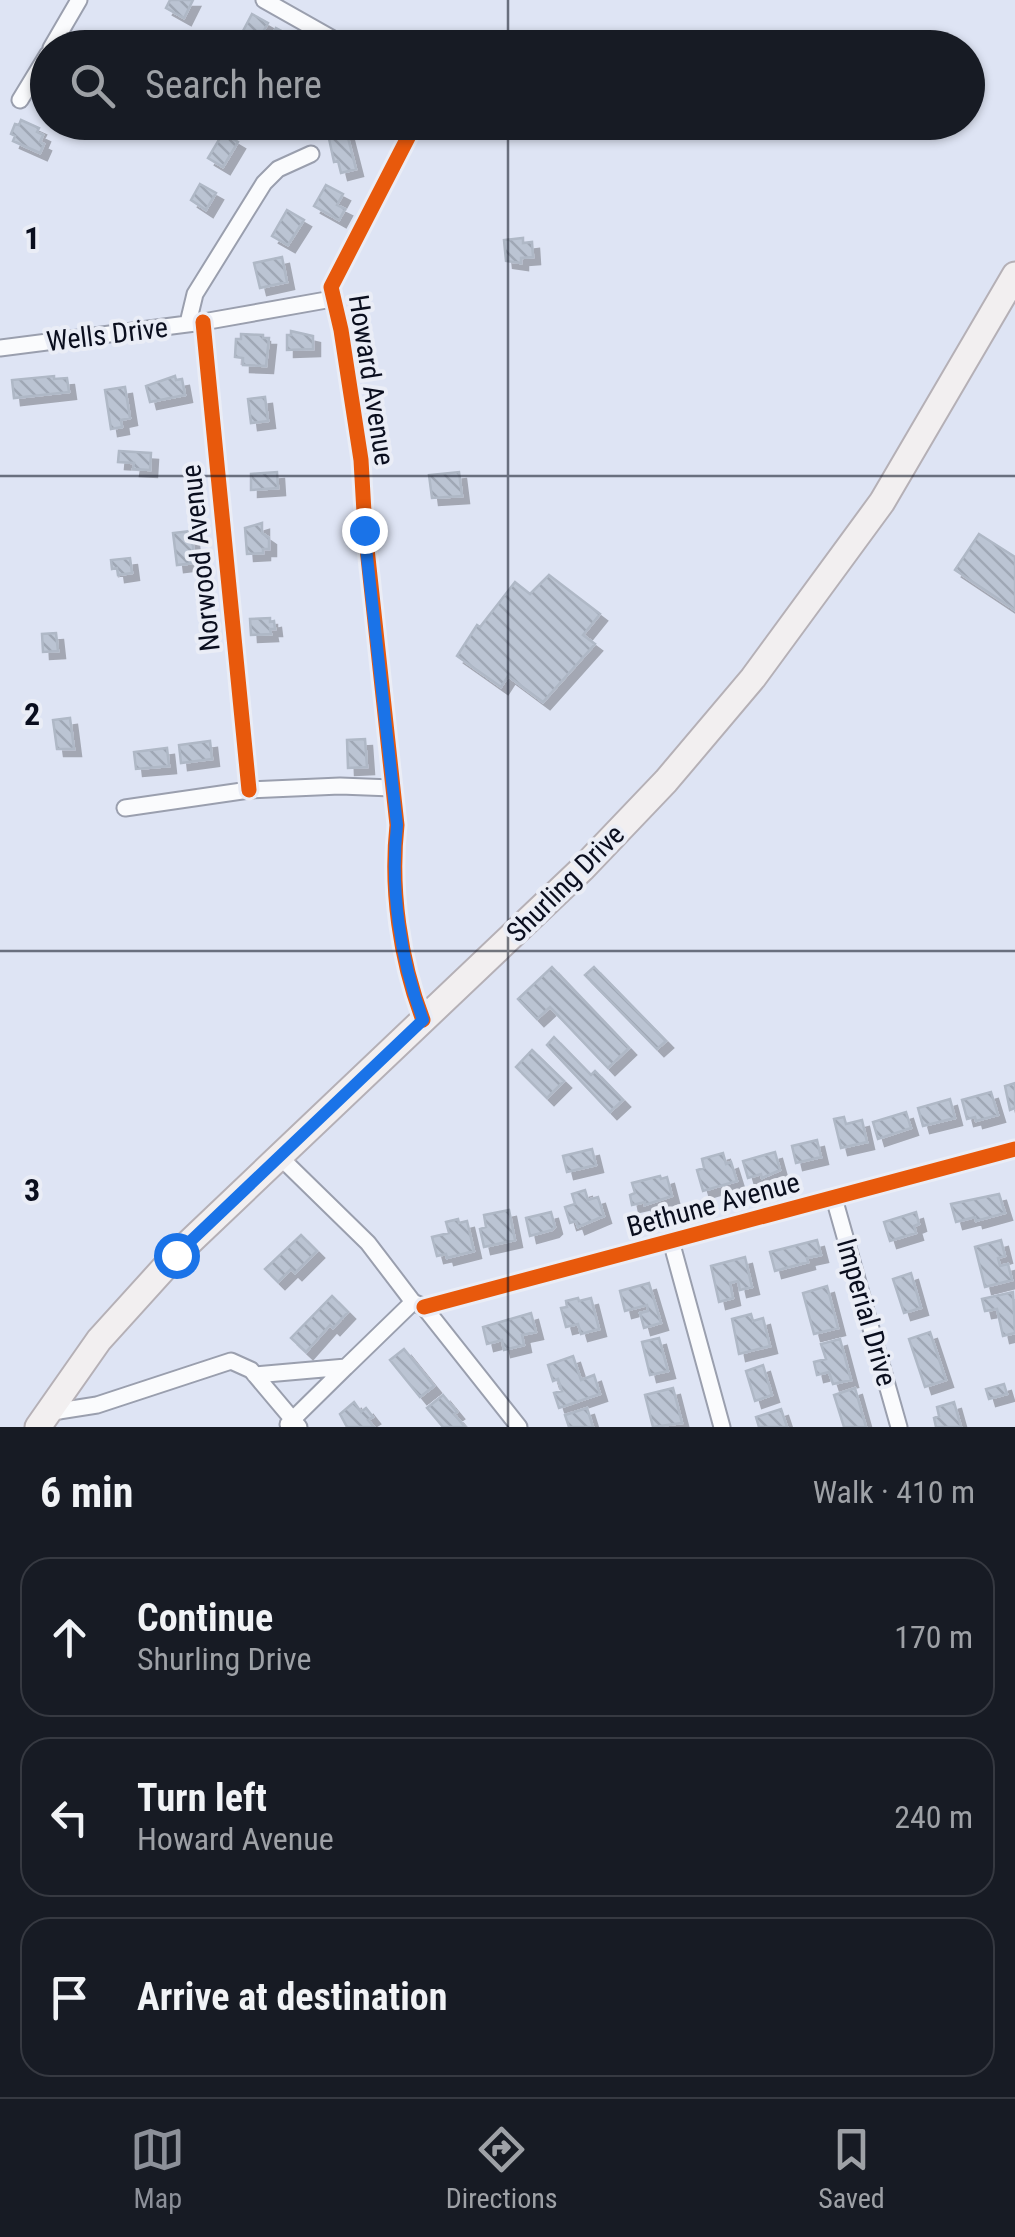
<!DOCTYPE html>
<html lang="en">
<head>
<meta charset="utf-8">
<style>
  :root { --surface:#171b24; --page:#20242c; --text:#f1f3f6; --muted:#9ea1a6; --line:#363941; --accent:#8c9099 }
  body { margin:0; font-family:"Roboto Condensed",sans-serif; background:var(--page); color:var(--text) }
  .stop { position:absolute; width:30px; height:30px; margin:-22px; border:8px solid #1a73e8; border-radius:50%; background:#fff }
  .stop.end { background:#1a73e8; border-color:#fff; box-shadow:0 2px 10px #0008 }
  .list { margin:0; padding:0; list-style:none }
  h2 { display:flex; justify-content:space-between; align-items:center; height:130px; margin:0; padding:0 40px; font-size:42px }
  h2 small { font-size:32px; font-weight:400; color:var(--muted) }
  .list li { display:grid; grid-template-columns:65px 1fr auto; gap:30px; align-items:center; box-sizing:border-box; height:160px; margin:0 20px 20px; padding:0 20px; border:2px solid var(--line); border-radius:30px }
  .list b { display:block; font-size:38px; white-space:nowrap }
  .list p { margin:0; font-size:32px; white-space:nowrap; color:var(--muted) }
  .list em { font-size:32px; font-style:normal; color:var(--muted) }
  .icon { flex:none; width:55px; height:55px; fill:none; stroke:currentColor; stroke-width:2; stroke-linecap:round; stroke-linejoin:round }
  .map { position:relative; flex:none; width:1015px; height:1427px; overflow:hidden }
  .search { position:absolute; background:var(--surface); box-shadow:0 2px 8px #0004; left:30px; right:30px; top:30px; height:110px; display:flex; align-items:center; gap:25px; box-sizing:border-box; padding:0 35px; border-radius:55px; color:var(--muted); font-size:38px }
  .sheet { height:670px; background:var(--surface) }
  nav { display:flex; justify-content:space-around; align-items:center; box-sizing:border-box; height:140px; border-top:2px solid var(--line); background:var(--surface); font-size:28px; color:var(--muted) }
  nav a { display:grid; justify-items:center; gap:5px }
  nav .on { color:var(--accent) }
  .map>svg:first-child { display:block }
</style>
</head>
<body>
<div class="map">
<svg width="1015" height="1427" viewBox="0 0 1015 1427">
  <defs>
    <pattern id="building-back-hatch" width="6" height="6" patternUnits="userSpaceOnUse" patternTransform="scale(2.5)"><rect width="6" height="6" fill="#bbc4d3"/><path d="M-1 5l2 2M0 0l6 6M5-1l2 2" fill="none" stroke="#9fa7b5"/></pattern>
    <filter id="shadow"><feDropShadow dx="7" dy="7" stdDeviation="0" flood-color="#0004"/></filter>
  </defs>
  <rect width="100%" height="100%" fill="#dee4f4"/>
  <path fill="url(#building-back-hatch)" stroke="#afb8c6" stroke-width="2.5" filter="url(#shadow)" d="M170,0H193L184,18L166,8Z
    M252,14L268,23L254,48H234Z
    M276,28L293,37L287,48H265Z
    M21,120L39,128L37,132L43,135L40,142L44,144L40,153L13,141L15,136L11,134L15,124L19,125Z
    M346,130L356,169L341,173L338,161L334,162L328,134Z
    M223,133L238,142L223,167L208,158Z
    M200,184L216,193L206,210L191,200Z
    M326,185L343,194L337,205L345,209L339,220L314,206Z
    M287,210L304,220L288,245L272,236Z
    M523,238V243L532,242L533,257L521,258V263L506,261L504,240Z
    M282,257L287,282L260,288L254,263Z
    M291,331L313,336V349L287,350V335H291Z
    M241,334L263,335V338H269L266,366L243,365V358L235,357L236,339H241Z
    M54,376V379L67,378L69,392L14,398L12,380Z
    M175,376L176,380L182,379L185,395L150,402L146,386Z
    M125,387L130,418L121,420L122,427L111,429L105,390Z
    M265,397L268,421L251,423L248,399Z
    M119,451L151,453L150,470L133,469L134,463L118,462Z
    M277,472L278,488L251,490V474Z
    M459,472L462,496L432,498L429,475Z
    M262,523V533L269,538V549H263V553L247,554L245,528Z
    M191,531L195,563L177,565L173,533Z
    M979,534L1015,557V610L955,570Z
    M130,558L132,573L118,575L117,568L112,569L111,560Z
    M549,575L600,614L583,635L595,644L543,702L508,676L501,687L457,656L477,625L480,627L515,582L530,594Z
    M270,618V622L274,621L275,629H270L271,634L251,635L250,619Z
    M56,633L58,651L43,652L42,634Z
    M70,718L74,749H57L53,720Z
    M365,739L367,767L348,768L347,740Z
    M210,741L212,759L181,763L179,745Z
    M167,748L169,766L136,769L134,752Z
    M552,967L629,1048L608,1068L550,1007L537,1019L518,999Z
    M594,967L666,1041L657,1049L585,975Z
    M554,1037L591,1075L595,1071L623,1100L610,1112L547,1045Z
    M532,1050L564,1081L547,1098L516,1067Z
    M1015,1083V1108L1010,1110L1005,1086Z
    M991,1092L998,1115L976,1121L975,1117L967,1119L962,1100Z
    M950,1099L955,1118L923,1126L918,1108Z
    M906,1112L911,1128L878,1139L873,1122Z
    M844,1117L846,1124L862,1120L867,1142L841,1148L834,1119Z
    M817,1140L821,1157L796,1163L792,1146Z
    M592,1149L596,1165L567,1172L563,1156Z
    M775,1152L780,1170L762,1178L761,1174L748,1178L743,1161Z
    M723,1153L726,1164L731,1162L737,1181L703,1191L697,1170L704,1168L702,1159Z
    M660,1176L661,1179L667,1177L672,1196L645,1205V1202L632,1205L630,1195L635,1193L632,1183Z
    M585,1190L588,1200L598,1197L604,1216L578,1227L576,1221L570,1223L565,1207L575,1204L572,1194Z
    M999,1194L1005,1213L976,1221L975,1217L956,1222L951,1204Z
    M509,1210L515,1240L484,1247L480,1229L486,1227L484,1215Z
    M551,1212L555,1227L552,1230L530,1236L526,1218Z
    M916,1212L919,1224L914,1226L916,1233L890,1241L884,1222Z
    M458,1219L459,1223L467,1221L474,1251L447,1258L446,1254L437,1256L432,1237L449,1233L446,1222Z
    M301,1235L317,1251L295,1273L291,1269L278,1282L265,1269Z
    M817,1240L821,1255L807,1258L808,1262L775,1271L770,1252Z
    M1001,1240L1005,1256L998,1258L1000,1266L1008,1264L1012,1280L985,1287L975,1247Z
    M745,1257L752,1287L740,1290L738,1281L730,1283L733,1298L719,1302L711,1266Z
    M911,1273L921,1308L904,1313L893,1279Z
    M649,1283L661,1323L644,1328L640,1313L648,1311L647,1305L625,1311L620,1291Z
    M827,1286L838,1328L814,1334L803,1293Z
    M1013,1292L1015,1333L1003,1336L997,1309L985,1311L982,1299Z
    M332,1296L348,1312L333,1328L330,1325L306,1352L291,1338Z
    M578,1298L579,1301L591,1298L599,1329L581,1334L578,1324L566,1327L561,1308L567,1307L566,1301Z
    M531,1313L536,1332L522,1335L524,1345L504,1350L502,1340L487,1344L483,1327Z
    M751,1314L753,1321L763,1318L770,1346L739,1354L732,1319Z
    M930,1332L946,1380L925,1387L909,1339Z
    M659,1338L668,1371L650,1375L642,1342Z
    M840,1339L851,1380L833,1384L829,1372L817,1375L814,1362L826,1359L821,1344Z
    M404,1349L434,1386L420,1397L390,1360Z
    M573,1356L581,1380L594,1375L600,1394L559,1408L554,1393L562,1391L558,1379L553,1381L548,1365Z
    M763,1365L772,1395L755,1401L746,1371Z
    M1004,1384L1007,1394L989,1399L986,1389Z
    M673,1388L682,1423L653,1427L645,1395Z
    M855,1388L866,1427H844L834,1395Z
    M443,1395L457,1412L454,1414L465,1427H443L427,1408Z
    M354,1402L361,1412L366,1408L373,1417L368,1420L374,1427H347L340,1414Z
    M954,1402L961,1427H936L934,1418L939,1416L937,1407Z
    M587,1408L593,1427H569L565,1415Z
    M781,1409L787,1427H759L756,1417Z"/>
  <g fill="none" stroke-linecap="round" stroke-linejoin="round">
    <defs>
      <path id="street" d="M264,0L349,48
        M51,48L79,0
        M20,100L48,54
        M416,122L331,287L341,330L361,460L365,530L397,825C390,889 400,960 423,1020
        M203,322L249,790
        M188,323L195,294L264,183L278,169L311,154
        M0,348L203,322L332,299
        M125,808L249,790L340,786L392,788
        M280,1157L368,1243L413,1302L424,1307L519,1427
        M834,1198L899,1427
        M671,1241L722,1427
        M424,1307L1015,1149
        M255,1375L346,1367L413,1302
        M46,1413L97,1405L231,1361L251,1370L299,1427
        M288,1424L346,1367"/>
      <path id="primary" d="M38,1427L99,1340L176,1255L582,869L666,781L753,678L882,502L1015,275"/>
    </defs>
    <use href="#street" stroke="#9a9fae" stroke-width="19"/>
    <use href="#primary" stroke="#b5b0b6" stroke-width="29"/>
    <use href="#street" stroke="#fafbfd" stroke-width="15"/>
    <use href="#primary" stroke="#f2eff0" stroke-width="25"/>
    <defs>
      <path id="cycleway" d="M416,122L331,287L341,330L361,460L365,530L397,825C390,889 400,960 423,1020
        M203,322L249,790
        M424,1307L1015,1149"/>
    </defs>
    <use href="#cycleway" stroke="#eaedf6" stroke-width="21"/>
    <use href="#cycleway" stroke="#e8590c" stroke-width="15"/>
  </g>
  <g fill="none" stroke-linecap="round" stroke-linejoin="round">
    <path stroke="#1a73e8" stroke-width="12" d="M176,1255L423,1020C400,959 390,889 397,825L364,530"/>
  </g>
  <path fill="none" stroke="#0a0e1e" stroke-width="2.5" stroke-opacity="0.55" d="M508,0V48M508,122V1427M0,476H1015M0,951H1015"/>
  <g text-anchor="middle" stroke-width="8" stroke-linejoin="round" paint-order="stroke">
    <g font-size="28" fill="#0a0e1e" stroke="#eaedf6">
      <text transform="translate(107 334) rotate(-7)" y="10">Wells Drive</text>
      <text transform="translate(372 380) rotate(81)" y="10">Howard Avenue</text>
      <text transform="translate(200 558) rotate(-96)" y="10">Norwood Avenue</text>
      <text transform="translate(565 883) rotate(-45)" y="10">Shurling Drive</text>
      <text transform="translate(713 1204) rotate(-15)" y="10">Bethune Avenue</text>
      <text transform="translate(867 1312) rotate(74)" y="10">Imperial Drive</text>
    </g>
  </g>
  <g font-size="32" text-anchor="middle" font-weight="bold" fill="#0a0e1e" stroke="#eaedf6" stroke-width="8" stroke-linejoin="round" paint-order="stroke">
    <text x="32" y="249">1</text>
    <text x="32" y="725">2</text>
    <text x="32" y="1201">3</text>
  </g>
</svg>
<div class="stop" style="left:176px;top:1255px"></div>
<div class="stop end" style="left:364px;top:530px"></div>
<div class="search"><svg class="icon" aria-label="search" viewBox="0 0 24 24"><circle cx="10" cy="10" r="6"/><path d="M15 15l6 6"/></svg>Search here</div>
</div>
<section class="sheet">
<h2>6 min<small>Walk · 410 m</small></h2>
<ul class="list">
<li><svg class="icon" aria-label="ahead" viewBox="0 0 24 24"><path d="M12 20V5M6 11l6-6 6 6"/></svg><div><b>Continue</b><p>Shurling Drive</p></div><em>170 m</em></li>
<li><svg class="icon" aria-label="left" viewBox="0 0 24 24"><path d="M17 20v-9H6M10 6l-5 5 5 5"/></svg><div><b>Turn left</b><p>Howard Avenue</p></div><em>240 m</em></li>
<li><svg class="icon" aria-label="arrive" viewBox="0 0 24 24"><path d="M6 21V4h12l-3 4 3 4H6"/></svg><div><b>Arrive at destination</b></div></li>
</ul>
</section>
<nav>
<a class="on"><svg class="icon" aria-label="map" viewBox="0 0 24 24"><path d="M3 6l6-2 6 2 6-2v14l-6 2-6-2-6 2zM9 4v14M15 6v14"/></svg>Map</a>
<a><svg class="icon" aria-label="directions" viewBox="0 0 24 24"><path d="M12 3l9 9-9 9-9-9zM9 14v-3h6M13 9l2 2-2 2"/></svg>Directions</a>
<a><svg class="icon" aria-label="saved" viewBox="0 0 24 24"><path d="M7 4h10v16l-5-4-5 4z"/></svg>Saved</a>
</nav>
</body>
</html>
